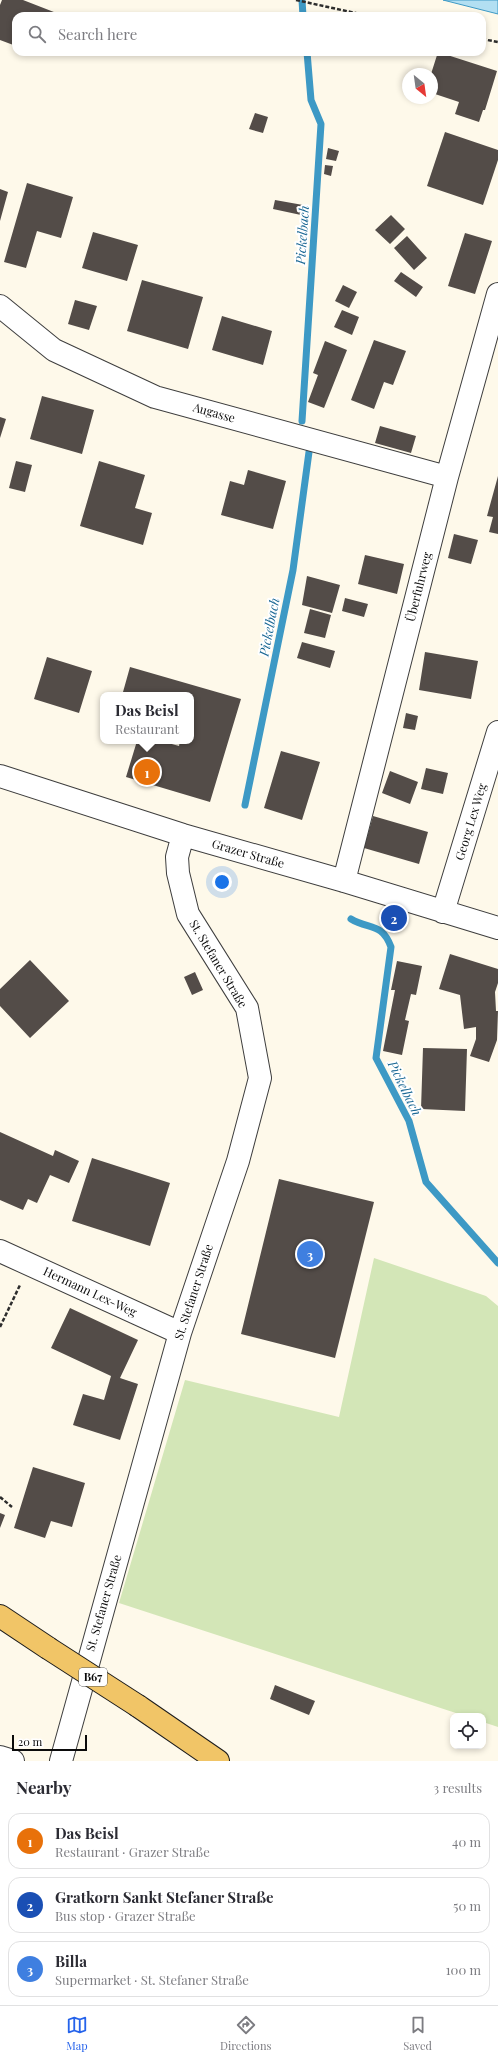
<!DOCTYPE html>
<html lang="en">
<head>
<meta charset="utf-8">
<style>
  :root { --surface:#fff; --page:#f7f7f7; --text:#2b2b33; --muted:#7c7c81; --line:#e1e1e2; --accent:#2563eb }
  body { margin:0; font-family:"Playfair Display",serif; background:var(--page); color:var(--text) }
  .controls { position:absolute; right:12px; bottom:12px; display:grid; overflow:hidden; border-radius:8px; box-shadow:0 2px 6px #0003 }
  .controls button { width:36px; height:36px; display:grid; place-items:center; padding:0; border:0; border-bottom:1px solid var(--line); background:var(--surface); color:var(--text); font:20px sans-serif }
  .compass { position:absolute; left:402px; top:68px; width:36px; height:36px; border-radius:50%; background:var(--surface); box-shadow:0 2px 6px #0003; rotate:151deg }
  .scale { position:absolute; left:12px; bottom:10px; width:75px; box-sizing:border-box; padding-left:4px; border:2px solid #0b0b0b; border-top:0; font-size:11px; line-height:14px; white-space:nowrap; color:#0b0b0b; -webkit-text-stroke:3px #fff; paint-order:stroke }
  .you { position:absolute; left:222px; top:882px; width:14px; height:14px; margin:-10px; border:3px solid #fff; border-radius:50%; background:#1a73e8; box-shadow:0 0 0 6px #1a73e833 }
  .badge { display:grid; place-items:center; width:26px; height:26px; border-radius:50%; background:var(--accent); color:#fff; font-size:13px; font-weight:700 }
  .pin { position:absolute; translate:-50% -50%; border:2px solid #fff; box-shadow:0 1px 4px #0006 }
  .popup { position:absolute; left:100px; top:692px; width:94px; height:52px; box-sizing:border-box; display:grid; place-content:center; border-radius:8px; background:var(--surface); filter:drop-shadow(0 1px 3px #0005); font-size:13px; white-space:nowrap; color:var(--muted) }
  .popup b { font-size:15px; color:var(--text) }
  .popup::after { content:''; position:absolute; left:50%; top:100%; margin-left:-8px; border:8px solid transparent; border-top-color:var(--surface) }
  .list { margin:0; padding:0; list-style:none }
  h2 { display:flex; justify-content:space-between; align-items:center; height:52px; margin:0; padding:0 16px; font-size:17px }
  h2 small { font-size:13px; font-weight:400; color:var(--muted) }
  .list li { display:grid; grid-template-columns:26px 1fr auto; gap:12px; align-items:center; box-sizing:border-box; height:56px; margin:0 8px 8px; padding:0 8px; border:1px solid var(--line); border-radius:12px }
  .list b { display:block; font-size:15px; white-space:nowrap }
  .list p { margin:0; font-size:13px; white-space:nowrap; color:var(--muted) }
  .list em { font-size:13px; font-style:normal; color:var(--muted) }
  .icon { flex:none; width:22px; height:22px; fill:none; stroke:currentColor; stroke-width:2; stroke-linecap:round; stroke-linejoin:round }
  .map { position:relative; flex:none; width:498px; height:1761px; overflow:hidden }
  .search { position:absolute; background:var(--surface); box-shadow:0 2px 6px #0003; left:12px; right:12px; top:12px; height:44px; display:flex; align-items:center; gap:10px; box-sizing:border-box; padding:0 14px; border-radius:12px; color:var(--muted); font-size:15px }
  .sheet { height:244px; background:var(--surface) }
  nav { display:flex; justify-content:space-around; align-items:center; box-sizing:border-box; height:56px; border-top:1px solid var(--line); background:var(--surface); font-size:11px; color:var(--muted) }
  nav a { display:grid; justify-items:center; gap:2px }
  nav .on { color:var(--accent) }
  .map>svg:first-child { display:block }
</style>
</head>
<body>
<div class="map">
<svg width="498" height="1761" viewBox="0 0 498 1761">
  <rect width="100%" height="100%" fill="#fef9ea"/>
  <path fill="#d3e6b7" d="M374,1258L486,1296L498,1306V1727L483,1722V1716H465L119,1603L185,1380L339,1417Z"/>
  <path fill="#b2dff2" stroke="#3d99c5" d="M443,0H498V14Z"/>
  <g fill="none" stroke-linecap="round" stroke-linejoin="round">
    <path stroke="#3d99c5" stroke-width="7" d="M302,0L303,16
      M302,421L321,124L311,100L307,52
      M245,805L293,570L309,452
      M351,919C369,930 382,922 391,947L376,1058L409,1121L426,1182L498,1263"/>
  </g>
  <path fill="#534c48" d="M2,0H23L59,14L58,16H16V46L0,40V5Z
    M438,52L497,71L485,110H483L479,122L455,114L459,102L432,93L431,74Z
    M255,113L268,117L263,133L249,129Z
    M445,132L498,150V160L483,205L427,186Z
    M328,148L339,151L336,161L326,159Z
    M325,165L333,166L331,176L324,174Z
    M27,183L73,197L61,238L37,231L26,268L4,262Z
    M0,189L8,192L0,221Z
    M275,200L303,205L301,215L273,209Z
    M391,215L405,229L390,244L375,230Z
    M93,232L138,245L127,281L82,268Z
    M465,233L492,241L475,294L448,286Z
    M407,236L427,258L414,270L394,248Z
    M401,272L423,287L416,297L394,281Z
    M142,280L203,297L188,349L127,331Z
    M343,285L357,292L349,308L335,301Z
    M75,300L97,306L89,330L68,324Z
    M342,310L359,317L352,335L334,327Z
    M222,316L272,331L263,365L212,350Z
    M374,340L406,351L393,385L384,382L374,409L351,400Z
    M325,341L347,350L324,408L308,402L318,375L313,373Z
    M42,396L94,410L82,454L30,439Z
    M0,417L6,419L0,438Z
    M380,426L416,436L411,453L375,443Z
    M16,461L32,465L25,492L9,488Z
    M99,461L145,475L135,508L152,513L143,545L80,526Z
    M248,470L286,481L273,529L221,515L230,481L244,485Z
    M498,476V534L489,532L493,517L487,516Z
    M454,534L478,540L471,564L448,558Z
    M365,555L404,564L397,594L358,584Z
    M307,576L340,585L332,613L302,605Z
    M345,598L368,604L364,617L342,611Z
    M310,609L331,615L325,638L304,633Z
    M302,642L335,651L330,668L297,658Z
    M425,652L478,661L471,699L419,690Z
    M47,657L92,671L79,713L34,699Z
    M130,667L241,699L210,802L126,777L137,741H161L179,746L180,741H191V695H135L123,692Z
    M406,713L418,716L415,730L403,728Z
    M281,751L320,762L302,820L264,808Z
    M426,768L448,773L443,794L421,789Z
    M390,771L418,782L410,804L382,793Z
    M373,816L428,832L419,864L364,848Z
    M450,954L498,969V983L495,992L496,1011H498L497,1040L489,1062L470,1056L476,1039V1027L464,1029L460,995L439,989Z
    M30,960L69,1001L30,1038L0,1006V989Z
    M397,961L422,966L416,995L411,994L405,1020L409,1021L402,1055L383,1051L395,990H391Z
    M195,972L203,990L192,995L184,977Z
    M423,1048L467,1049L465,1111L421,1109Z
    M0,1132L53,1156L55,1150L79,1161L69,1183L50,1175L37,1203L28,1199L23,1210L0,1200Z
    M92,1158L170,1183L150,1246L72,1221Z
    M279,1179L374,1202L335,1358L241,1334Z
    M70,1308L138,1340L120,1378L138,1384L120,1440L73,1425L83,1394L104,1400L111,1376L51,1348Z
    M33,1467L85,1483L72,1527L51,1521L45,1538L14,1528Z
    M0,1513L5,1515L0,1528Z
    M275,1685L315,1701L309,1715L270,1699Z"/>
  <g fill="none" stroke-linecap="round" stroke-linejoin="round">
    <defs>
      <path id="minor" d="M0,306L54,350L155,397L447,477
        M0,776L183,835L344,881L498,928
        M344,881L447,477L498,294
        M443,912L498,732
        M0,1251L180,1333
        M0,1757L13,1761
        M61,1761L180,1333L238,1161L260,1078L247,1008L188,914L178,873L177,857L183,835"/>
      <path id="major" d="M0,1616L48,1648
        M138,1706L218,1761"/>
    </defs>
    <use href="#minor" stroke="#3e3e3e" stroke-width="24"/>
    <use href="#major" stroke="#1c1c1c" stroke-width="24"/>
    <path stroke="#2d2d2d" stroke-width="2.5" stroke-dasharray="4 2" stroke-linecap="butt" d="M296,0L369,16
      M482,39L498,42
      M0,1327L20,1285
      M0,1497L12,1507"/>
    <use href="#minor" stroke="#fff" stroke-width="22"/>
    <use href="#major" stroke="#f1c567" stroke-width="22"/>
    <defs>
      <path id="major-bridge" d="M48,1648L138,1706"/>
    </defs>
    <use href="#major-bridge" stroke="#1c1c1c" stroke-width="24" stroke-linecap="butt"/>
    <use href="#major-bridge" stroke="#f1c567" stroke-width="22"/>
  </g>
  <g text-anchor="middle" stroke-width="4" stroke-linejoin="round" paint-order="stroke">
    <rect fill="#fff" stroke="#545454" stroke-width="1" x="79" y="1668" width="28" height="18" rx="3"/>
    <g font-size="11" font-weight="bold" fill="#0b0b0b">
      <text x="93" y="1681">B67</text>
    </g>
    <g font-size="12" fill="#0b0b0b" stroke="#fff">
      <text transform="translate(214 413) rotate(16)" y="4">Augasse</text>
      <text transform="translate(419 587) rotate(-76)" y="4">Überfuhrweg</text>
      <text transform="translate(471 822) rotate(-73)" y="4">Georg Lex Weg</text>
      <text transform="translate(248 854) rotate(16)" y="4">Grazer Straße</text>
      <text transform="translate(218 964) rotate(59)" y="4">St. Stefaner Straße</text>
      <text transform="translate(90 1292) rotate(25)" y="4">Hermann Lex-Weg</text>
      <text transform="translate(194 1292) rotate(-72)" y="4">St. Stefaner Straße</text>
      <text transform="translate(104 1603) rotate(-74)" y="4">St. Stefaner Straße</text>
    </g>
    <g font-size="13" font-style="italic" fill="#1c6995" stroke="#fff">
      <text transform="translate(302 235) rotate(-86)" y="5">Pickelbach</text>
      <text transform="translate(269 627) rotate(-79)" y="5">Pickelbach</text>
      <text transform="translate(405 1088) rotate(64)" y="5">Pickelbach</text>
    </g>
  </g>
</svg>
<div class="controls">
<button><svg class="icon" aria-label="locate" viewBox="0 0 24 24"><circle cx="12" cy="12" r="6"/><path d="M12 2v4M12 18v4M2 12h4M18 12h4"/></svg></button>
</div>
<svg class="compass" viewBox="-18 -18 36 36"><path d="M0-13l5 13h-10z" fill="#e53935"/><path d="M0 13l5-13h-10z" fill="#7c7c81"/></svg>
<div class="scale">20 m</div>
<div class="you"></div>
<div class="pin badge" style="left:147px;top:772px;background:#e8710a">1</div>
<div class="popup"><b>Das Beisl</b>Restaurant</div>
<div class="pin badge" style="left:394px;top:918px;background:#1a4fb4">2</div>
<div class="pin badge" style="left:310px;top:1254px;background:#3f7fe0">3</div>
<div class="search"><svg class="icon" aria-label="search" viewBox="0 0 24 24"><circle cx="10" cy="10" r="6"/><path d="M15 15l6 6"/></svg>Search here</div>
</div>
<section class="sheet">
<h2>Nearby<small>3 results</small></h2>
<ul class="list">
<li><span class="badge" style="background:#e8710a">1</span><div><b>Das Beisl</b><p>Restaurant · Grazer Straße</p></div><em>40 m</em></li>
<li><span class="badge" style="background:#1a4fb4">2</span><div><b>Gratkorn Sankt Stefaner Straße</b><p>Bus stop · Grazer Straße</p></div><em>50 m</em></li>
<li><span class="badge" style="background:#3f7fe0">3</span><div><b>Billa</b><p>Supermarket · St. Stefaner Straße</p></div><em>100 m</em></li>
</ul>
</section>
<nav>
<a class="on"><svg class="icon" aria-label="map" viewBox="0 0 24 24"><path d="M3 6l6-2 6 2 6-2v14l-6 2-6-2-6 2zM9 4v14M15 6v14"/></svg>Map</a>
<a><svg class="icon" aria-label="directions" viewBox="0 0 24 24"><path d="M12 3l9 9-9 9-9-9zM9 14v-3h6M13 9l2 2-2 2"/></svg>Directions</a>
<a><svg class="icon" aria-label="saved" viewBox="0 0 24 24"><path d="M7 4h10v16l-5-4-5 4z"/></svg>Saved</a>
</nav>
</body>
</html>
